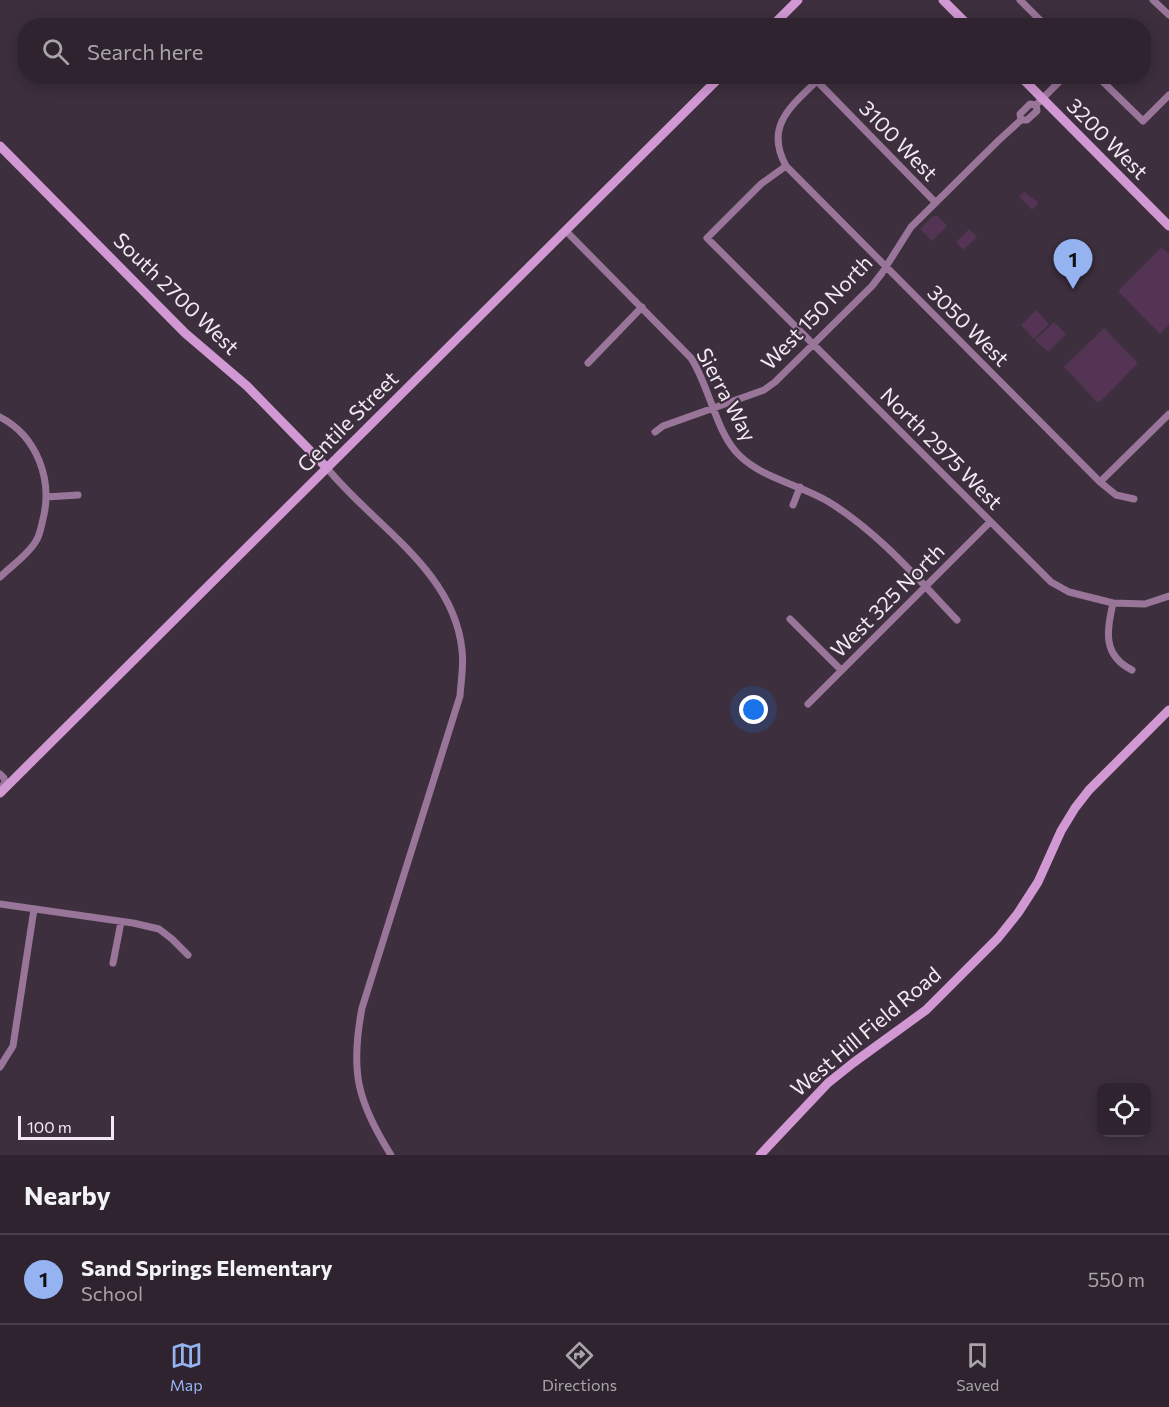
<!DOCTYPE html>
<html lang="en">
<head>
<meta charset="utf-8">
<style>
  :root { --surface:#2e232e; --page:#362b36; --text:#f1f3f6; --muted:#a7a4aa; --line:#49404a; --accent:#95b2f1 }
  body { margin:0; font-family:Commissioner,sans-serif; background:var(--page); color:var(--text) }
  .controls { position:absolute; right:18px; bottom:18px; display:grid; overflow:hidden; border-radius:12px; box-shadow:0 3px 15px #0003 }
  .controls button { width:54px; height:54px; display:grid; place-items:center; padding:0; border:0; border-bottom:2px solid var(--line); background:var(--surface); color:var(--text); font:30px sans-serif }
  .scale { position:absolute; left:18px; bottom:15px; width:96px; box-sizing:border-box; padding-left:6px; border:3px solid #f2e9f3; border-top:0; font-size:16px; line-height:21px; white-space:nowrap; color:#f2e9f3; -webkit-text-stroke:4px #3d2f3d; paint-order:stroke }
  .you { position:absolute; left:754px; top:710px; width:21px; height:21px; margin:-15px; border:4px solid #fff; border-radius:50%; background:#1a73e8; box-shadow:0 0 0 9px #1a73e833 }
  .badge { display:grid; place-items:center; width:39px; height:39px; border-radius:50%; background:var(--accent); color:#111; font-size:20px; font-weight:700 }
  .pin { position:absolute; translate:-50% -50px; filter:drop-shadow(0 2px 3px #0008) }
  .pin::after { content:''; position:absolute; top:32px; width:21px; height:18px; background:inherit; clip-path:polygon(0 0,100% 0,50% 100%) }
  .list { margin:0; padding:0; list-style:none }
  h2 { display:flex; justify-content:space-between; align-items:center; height:78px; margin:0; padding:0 24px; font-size:26px }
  h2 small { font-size:20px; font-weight:400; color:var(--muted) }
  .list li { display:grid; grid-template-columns:39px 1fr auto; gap:18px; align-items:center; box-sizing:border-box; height:90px; padding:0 24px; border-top:2px solid var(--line) }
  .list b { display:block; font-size:22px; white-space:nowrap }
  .list p { margin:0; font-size:20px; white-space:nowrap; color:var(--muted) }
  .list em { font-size:20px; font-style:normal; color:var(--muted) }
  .icon { flex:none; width:33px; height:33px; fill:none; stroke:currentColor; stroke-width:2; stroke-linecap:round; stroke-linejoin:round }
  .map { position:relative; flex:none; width:1169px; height:1155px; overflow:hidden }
  .search { position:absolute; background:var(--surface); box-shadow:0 3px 15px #0003; left:18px; right:18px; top:18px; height:66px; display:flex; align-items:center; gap:15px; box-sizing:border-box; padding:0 21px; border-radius:24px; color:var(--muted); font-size:22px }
  .sheet { height:168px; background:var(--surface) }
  nav { display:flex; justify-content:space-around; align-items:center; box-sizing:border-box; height:84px; border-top:2px solid var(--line); background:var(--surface); font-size:16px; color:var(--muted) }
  nav a { display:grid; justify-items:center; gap:3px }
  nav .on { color:var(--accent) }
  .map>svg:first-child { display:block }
</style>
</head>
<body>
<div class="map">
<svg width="1169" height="1155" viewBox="0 0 1169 1155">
  <rect width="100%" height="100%" fill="#3d2f3d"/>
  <path fill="#533454" d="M1024,192L1039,203L1032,210L1019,196Z
    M933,216H938L947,226L932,241L920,229Z
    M969,229L977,237L963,250L956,242Z
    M1162,247L1169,254V325L1160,334L1118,291Z
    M1036,310L1049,324L1034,339L1021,325Z
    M1054,322L1066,334L1048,352L1035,340Z
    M1104,328L1138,363L1101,401L1097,402L1064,367Z"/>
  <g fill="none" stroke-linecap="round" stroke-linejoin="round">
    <path stroke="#99759a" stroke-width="7" d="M1020,0L1046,26
      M1153,0L1169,15
      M812,76L935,202
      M822,76C794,104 763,124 786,166L761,184L707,238L1051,582L1069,592L1113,603C1107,631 1102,655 1132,670
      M1097,76L1143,121L1169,95
      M1021,120L1020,114L1030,104L1036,105L1065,76
      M786,166L1100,482L1116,495L1134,499
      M566,231L691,358C710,387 716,434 740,456C764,479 801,485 829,502C879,533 917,578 957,620
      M588,363L642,307
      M0,417C37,436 53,480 43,519C41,527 40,535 36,541C28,555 11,566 0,577
      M655,432L663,426L764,390L775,382L872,286L882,273L911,227L999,140L1021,120H1027L1037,111L1036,105
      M327,468C373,525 454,570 462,650C464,665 461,681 460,696L362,1008C350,1071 357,1101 391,1155
      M1100,482L1169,414
      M46,497L78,495
      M793,505L800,487
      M1113,603L1145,604L1169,596
      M790,619L841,670
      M808,704L990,522
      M0,774L4,778L6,788L0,786
      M0,904L133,923L159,929L172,939L188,955
      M113,963L121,922
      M0,1067L13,1046L34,909"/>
    <path stroke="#d298d4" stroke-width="9" d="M943,0L969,26
      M772,26L798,0
      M1020,76L1169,226
      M0,146L185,333L247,386L327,468
      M0,793L721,76
      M760,1155L828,1083L853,1063L926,1010L998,938L1018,913L1038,882L1061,831L1075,808L1089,790L1169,710"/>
  </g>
  <g text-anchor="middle" stroke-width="4.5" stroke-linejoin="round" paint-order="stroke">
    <g font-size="21" fill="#f2e9f3" stroke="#3d2f3d">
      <text transform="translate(1107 139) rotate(45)" y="7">3200 West</text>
      <text transform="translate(898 141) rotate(46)" y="7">3100 West</text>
      <text transform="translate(176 294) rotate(44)" y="7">South 2700 West</text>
      <text transform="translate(817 313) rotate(-46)" y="7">West 150 North</text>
      <text transform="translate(968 326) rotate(45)" y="7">3050 West</text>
      <text transform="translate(726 395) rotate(62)" y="7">Sierra Way</text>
      <text transform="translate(348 422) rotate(-45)" y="7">Gentile Street</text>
      <text transform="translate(941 449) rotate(45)" y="7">North 2975 West</text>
      <text transform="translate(888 601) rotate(-45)" y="7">West 325 North</text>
      <text transform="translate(866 1032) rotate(-40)" y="7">West Hill Field Road</text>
    </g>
  </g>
</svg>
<div class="controls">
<button><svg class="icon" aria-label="locate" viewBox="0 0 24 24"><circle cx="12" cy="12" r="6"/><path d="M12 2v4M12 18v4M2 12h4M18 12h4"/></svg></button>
</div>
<div class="scale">100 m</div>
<div class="you"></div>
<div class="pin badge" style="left:1073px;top:289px">1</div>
<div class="search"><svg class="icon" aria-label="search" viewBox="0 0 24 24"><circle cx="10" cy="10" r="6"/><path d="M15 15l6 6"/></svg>Search here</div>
</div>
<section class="sheet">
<h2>Nearby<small></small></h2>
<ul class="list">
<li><span class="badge">1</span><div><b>Sand Springs Elementary</b><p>School</p></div><em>550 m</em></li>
</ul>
</section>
<nav>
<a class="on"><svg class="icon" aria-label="map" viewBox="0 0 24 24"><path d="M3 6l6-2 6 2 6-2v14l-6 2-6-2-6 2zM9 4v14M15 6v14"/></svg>Map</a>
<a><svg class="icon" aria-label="directions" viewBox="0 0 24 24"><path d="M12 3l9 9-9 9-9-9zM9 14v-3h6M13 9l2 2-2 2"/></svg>Directions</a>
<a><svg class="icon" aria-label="saved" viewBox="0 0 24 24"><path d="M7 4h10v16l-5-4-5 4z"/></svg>Saved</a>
</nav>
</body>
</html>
